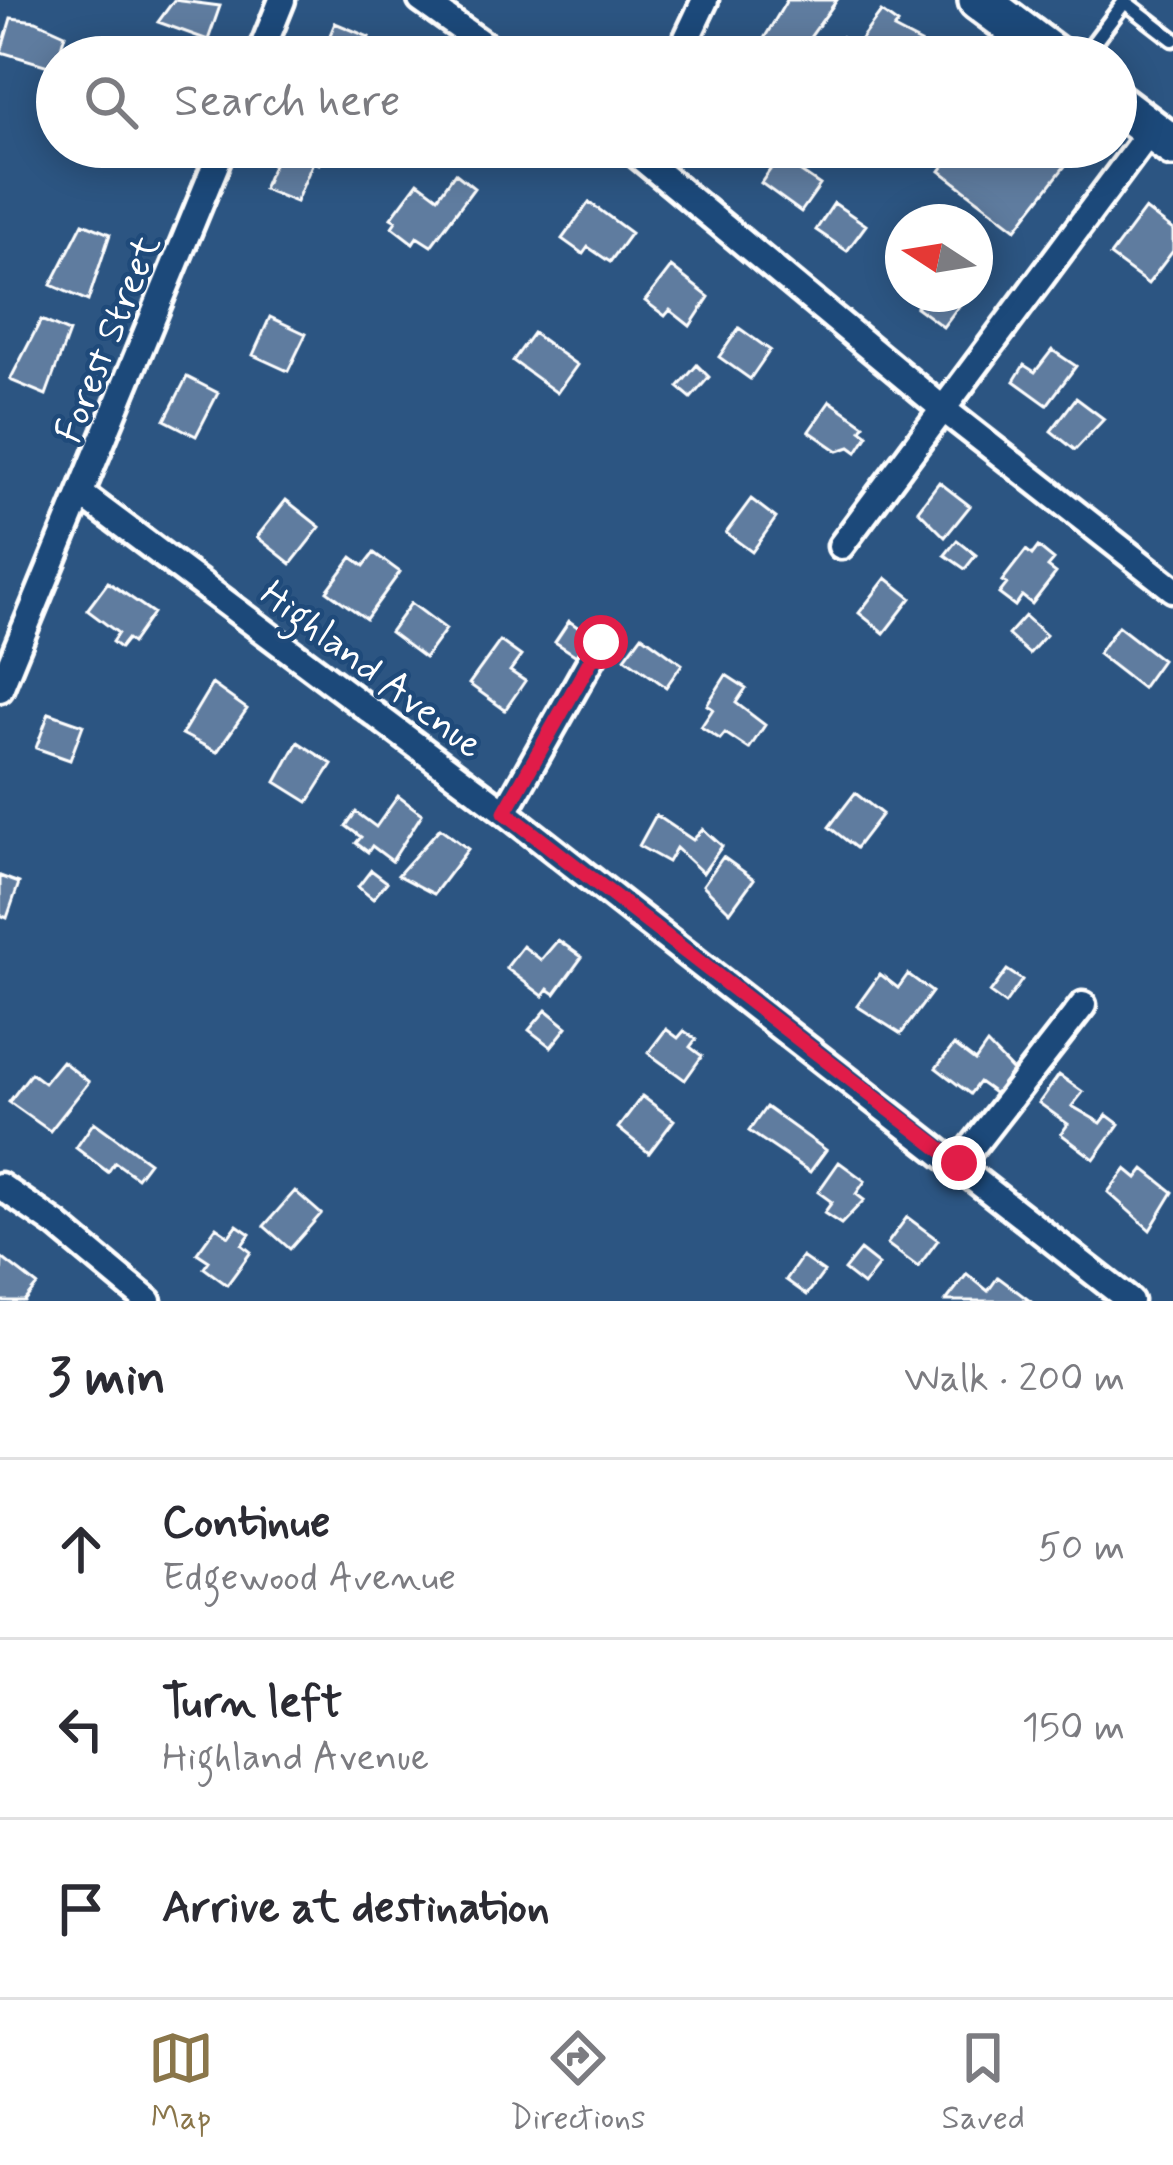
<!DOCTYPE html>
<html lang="en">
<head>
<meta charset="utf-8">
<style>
  :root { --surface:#fff; --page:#f2f2f3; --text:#2b2b33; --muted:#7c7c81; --line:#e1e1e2; --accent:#8a764a }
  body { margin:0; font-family:Mynerve,sans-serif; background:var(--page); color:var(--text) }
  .compass { position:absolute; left:885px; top:204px; width:108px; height:108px; border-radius:50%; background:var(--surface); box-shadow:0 6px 30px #0003; rotate:282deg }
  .stop { position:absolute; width:36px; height:36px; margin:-27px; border:9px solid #e11d48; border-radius:50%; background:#fff }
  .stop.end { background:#e11d48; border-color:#fff; box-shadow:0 3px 12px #0008 }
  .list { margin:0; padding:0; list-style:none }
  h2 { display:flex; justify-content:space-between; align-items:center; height:156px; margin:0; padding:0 48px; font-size:51px }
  h2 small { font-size:39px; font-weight:400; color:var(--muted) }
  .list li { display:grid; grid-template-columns:78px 1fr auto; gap:36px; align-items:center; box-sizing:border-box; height:180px; padding:0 48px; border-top:3px solid var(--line) }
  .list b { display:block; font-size:45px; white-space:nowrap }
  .list p { margin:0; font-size:39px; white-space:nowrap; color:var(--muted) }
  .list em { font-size:39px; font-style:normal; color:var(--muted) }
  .icon { flex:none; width:66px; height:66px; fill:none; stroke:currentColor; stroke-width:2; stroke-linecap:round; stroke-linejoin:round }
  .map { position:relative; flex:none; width:1173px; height:1301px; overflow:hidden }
  .search { position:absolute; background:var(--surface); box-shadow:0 6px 30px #0003; left:36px; right:36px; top:36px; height:132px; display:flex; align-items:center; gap:30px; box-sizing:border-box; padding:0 42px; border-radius:66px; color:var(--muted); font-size:45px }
  .sheet { height:696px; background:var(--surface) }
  nav { display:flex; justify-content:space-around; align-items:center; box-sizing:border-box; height:168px; border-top:3px solid var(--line); background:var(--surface); font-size:33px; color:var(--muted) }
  nav a { display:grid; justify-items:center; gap:6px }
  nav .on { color:var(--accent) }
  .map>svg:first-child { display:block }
</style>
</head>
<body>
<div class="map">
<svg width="1173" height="1301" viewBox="0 0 1173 1301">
  <rect width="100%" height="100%" fill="#2c5582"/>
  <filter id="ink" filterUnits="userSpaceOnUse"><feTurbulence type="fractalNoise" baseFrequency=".00833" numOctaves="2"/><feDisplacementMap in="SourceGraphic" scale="24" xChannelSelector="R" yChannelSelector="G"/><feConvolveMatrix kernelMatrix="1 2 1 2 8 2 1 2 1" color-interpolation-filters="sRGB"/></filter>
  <g filter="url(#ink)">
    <path fill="#5e7c9f" stroke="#fff" stroke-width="3" d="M174,0L220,6L208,40L158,22Z
      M787,0H837L796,57H753Z
      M881,12L898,24L894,29L921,43L912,57H828L842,37L855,47Z
      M11,18L36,21L65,34L55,68L1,52Z
      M335,23L369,37L361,57H321Z
      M281,147L323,154L319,164L313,162L296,202L263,189Z
      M958,147L1012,151L1041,147L1065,166L1016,229L940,171Z
      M779,157L820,185L801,212L761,183Z
      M455,173L474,188L431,246L417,237L413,243L392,227L396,221L391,218L418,182L438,197Z
      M589,202L631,233L610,262L588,247L583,254L562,239Z
      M834,203L866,225L847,251L816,230Z
      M1145,209L1173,230V251L1148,284L1110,256Z
      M83,223L110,234L88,301L51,285Z
      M671,267L709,297L690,326L670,310L665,316L645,301Z
      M926,294H968L943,327L916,307Z
      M270,317L306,334L288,371L253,355Z
      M41,320L69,332L46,395L10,380Z
      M739,328L770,350L750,379L719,357Z
      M533,333L577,365L557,393L513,361Z
      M1052,350L1076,366L1047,405L1014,381L1024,365L1035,372Z
      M697,365L709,377L691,398L678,387Z
      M187,377L218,393L196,436L165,420Z
      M1076,398L1104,419L1075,450L1051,431Z
      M830,401L864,425L861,430L868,435L857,452L850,447L838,451L809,431Z
      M939,482L970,506L945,537L918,510Z
      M751,499L776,518L752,552L726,533Z
      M286,500L320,527L291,564L257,537Z
      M957,540L976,555L965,569L945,555Z
      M1038,547L1054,560L1048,567L1056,573L1032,604L1022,596L1015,606L999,594L1007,584L1002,581L1026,550L1032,555Z
      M374,553L400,572L366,619L327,591L352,557L364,566Z
      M886,578L911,598L884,633L859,613Z
      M108,582L153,613L132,643L127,639L120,648L112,642L118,633L87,610Z
      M411,603L446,629L425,658L390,632Z
      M1025,616L1046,635L1029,654L1008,635Z
      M569,621L592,637L578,657L555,642Z
      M1118,626L1162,660L1142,688L1098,654Z
      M642,635L682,664L666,687L625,658Z
      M500,641L521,656L510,671L525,681L505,710L469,684Z
      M726,675L746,688L736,703L765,725L749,749L725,733L720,739L701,727L713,709L707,705Z
      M212,684L247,709L217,752L182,734Z
      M49,713L83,725L70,760L36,748Z
      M298,742L332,764L308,802L276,782Z
      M855,793L882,814L856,848L829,827Z
      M398,796L422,814L392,861L372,846L368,852L356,843L361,837L346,826L356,812L376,827Z
      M656,815L693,840L703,829L722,846L703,873L676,848L668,862L639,846Z
      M440,828L468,849L434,894L398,875Z
      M723,857L754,879L730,912L703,885Z
      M371,870L387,882L373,899L358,887Z
      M0,876L19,883L7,918L0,915Z
      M558,940L582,957L555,994L548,989L543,996L506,968L523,946L541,960Z
      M1007,970L1022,980L1005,1004L990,993Z
      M880,974L898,988L908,974L932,992L901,1034L857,1006Z
      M546,1010L567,1027L551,1047L529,1030Z
      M666,1029L678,1038L684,1031L696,1039L690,1047L702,1056L685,1080L648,1053Z
      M987,1044L1014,1072L997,1095L979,1082L970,1094L936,1068L954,1045L975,1061Z
      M62,1061L89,1082L50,1131L9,1102L31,1073L44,1083Z
      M1059,1075L1083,1092L1072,1106L1101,1123L1107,1115L1119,1124L1094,1159L1061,1134L1068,1124L1039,1103Z
      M642,1096L674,1120L649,1153L618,1128Z
      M766,1107L826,1150L810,1172L749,1131Z
      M94,1122L149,1162L137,1178L115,1162L108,1172L76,1148Z
      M839,1162L865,1181L856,1194L864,1200L841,1224L824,1213L832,1202L818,1192Z
      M1126,1169L1137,1178L1144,1169L1173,1192L1150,1230L1108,1192Z
      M295,1191L321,1214L290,1249L264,1226Z
      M907,1217L938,1240L918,1267L887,1244Z
      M237,1225L250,1234L242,1245L251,1252L227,1285L204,1268L209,1261L197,1253L216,1227L229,1236Z
      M860,1250L879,1265L863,1285L844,1270Z
      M802,1257L824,1272L807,1295L786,1280Z
      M2,1258L37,1285L24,1301H0Z
      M967,1274L988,1291L998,1277L1030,1301H946Z"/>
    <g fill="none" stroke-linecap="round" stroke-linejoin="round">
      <defs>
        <path id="lane" d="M1125,2L1173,39
          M1083,57L1126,0"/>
        <path id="street" d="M421,0L501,57
          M259,57L282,0
          M678,57L705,0
          M628,147L943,409L1173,589
          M81,494L505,812L1130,1301
          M841,546L1151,130
          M0,689L223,147
          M505,812L601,642
          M959,1164L1083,1005
          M0,1186L57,1225L148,1301"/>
        <path id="primary" d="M979,0L1055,57
          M1116,103L1173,146"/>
      </defs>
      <use href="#lane" stroke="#fff" stroke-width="21"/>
      <use href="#street" stroke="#fff" stroke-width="33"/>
      <use href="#primary" stroke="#fff" stroke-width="48"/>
      <use href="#lane" stroke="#1f4a7a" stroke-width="12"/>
      <use href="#street" stroke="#1f4a7a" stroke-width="24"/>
      <use href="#primary" stroke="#1f4a7a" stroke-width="39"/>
    </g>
  </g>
  <g fill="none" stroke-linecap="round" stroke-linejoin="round" filter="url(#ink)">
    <path stroke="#e11d48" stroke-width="15" d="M601,642L505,812L959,1163"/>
  </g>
  <g text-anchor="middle" stroke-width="9" stroke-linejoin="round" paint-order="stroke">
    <g font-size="39" fill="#fff" stroke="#1f4a7a">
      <text transform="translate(106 338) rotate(-68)" y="14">Forest Street</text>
      <text transform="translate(373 668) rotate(37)" y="14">Highland Avenue</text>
    </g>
  </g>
</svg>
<svg class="compass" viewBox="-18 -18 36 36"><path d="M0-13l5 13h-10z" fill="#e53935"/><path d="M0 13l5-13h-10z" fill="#7c7c81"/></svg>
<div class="stop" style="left:601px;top:642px"></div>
<div class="stop end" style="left:959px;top:1163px"></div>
<div class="search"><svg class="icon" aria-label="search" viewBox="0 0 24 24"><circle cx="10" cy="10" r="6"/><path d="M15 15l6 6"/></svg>Search here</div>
</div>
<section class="sheet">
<h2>3 min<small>Walk · 200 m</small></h2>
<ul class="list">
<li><svg class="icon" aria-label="ahead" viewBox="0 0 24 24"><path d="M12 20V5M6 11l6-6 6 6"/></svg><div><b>Continue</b><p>Edgewood Avenue</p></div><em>50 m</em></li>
<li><svg class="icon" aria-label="left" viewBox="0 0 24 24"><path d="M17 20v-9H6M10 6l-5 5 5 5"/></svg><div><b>Turn left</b><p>Highland Avenue</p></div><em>150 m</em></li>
<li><svg class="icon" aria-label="arrive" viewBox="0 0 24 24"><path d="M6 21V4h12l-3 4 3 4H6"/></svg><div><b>Arrive at destination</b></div></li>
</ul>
</section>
<nav>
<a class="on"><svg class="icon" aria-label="map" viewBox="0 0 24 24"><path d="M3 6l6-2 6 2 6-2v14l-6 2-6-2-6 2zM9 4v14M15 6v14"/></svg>Map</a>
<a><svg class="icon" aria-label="directions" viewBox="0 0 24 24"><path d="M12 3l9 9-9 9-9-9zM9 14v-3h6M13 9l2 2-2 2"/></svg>Directions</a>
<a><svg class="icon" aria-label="saved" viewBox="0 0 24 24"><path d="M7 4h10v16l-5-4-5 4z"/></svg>Saved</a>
</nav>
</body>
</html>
